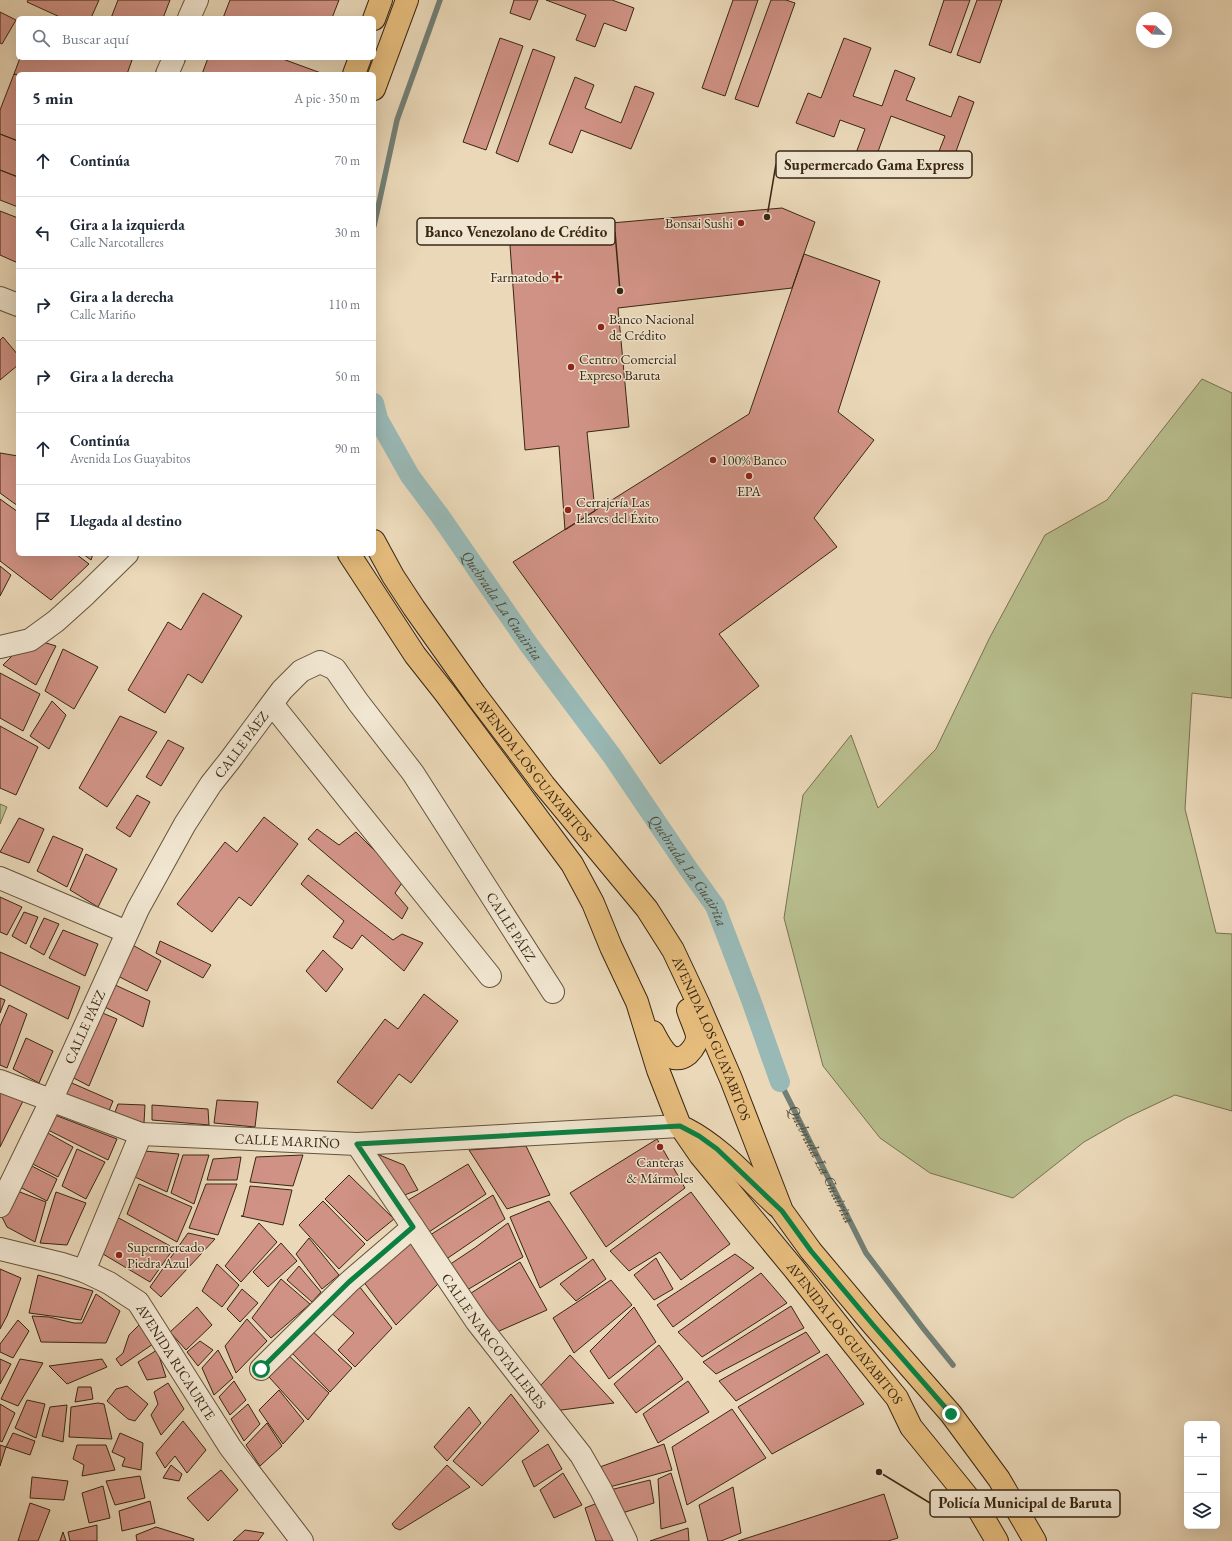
<!DOCTYPE html>
<html lang="es">
<head>
<meta charset="utf-8">
<style>
  :root { --surface:#fff; --page:#f2f2f3; --text:#1f2937; --muted:#747a83; --line:#e0e1e3 }
  body { margin:0; font-family:"EB Garamond",serif; background:var(--page); color:var(--text) }
  .controls { position:absolute; right:12px; bottom:12px; display:grid; overflow:hidden; border-radius:6px; box-shadow:0 4px 16px #0002 }
  .controls button { width:36px; height:36px; display:grid; place-items:center; padding:0; border:0; border-bottom:1px solid var(--line); background:var(--surface); color:var(--text); font:20px sans-serif }
  .compass { position:absolute; left:1136px; top:12px; width:36px; height:36px; border-radius:50%; background:var(--surface); box-shadow:0 4px 16px #0002; rotate:293deg }
  .stop { position:absolute; width:12px; height:12px; margin:-9px; border:3px solid #0b8043; border-radius:50%; background:#fff }
  .stop.end { background:#0b8043; border-color:#fff; box-shadow:0 1px 4px #0008 }
  .list { margin:0; padding:0; list-style:none }
  h2 { display:flex; justify-content:space-between; align-items:center; height:52px; margin:0; padding:0 16px; font-size:17px }
  h2 small { font-size:13px; font-weight:400; color:var(--muted) }
  .list li { display:grid; grid-template-columns:26px 1fr auto; gap:12px; align-items:center; box-sizing:border-box; height:72px; padding:0 16px; border-top:1px solid var(--line) }
  .list b { display:block; font-size:15px; white-space:nowrap }
  .list p { margin:0; font-size:13px; white-space:nowrap; color:var(--muted) }
  .list em { font-size:13px; font-style:normal; color:var(--muted) }
  .icon { flex:none; width:22px; height:22px; fill:none; stroke:currentColor; stroke-width:2; stroke-linecap:round; stroke-linejoin:round }
  .map { position:relative; flex:none; width:1232px; height:1541px; overflow:hidden }
  .search { position:absolute; background:var(--surface); box-shadow:0 4px 16px #0002; left:16px; top:16px; width:360px; height:44px; display:flex; align-items:center; gap:10px; box-sizing:border-box; padding:0 14px; border-radius:6px; color:var(--muted); font-size:15px }
  .panel { position:absolute; background:var(--surface); box-shadow:0 4px 16px #0002; left:16px; top:72px; width:360px; height:484px; border-radius:6px }
  .map>svg:first-child { display:block }
</style>
</head>
<body>
<div class="map">
<svg width="1232" height="1541" viewBox="0 0 1232 1541">
  <rect width="100%" height="100%" fill="#ead8b8"/>
  <filter id="stains"><feTurbulence type="fractalNoise" baseFrequency=".005" numOctaves="4"/><feColorMatrix values="0 0 0 0 .2 0 0 0 0 .09 0 0 0 0 .02 0 0 0 .5 -.17"/></filter>
  <radialGradient id="worn" r=".72"><stop offset=".6" stop-color="#630" stop-opacity="0"/><stop offset="1" stop-color="#630" stop-opacity=".3"/></radialGradient>
  <path fill="#b8be8e" stroke="#787250" d="M1202,379L1232,393V698L1192,693L1185,809L1216,933L1232,934V1111L1175,1095L1126,1118L1084,1142L1013,1198L930,1173L880,1138L823,1066L784,918L803,795L851,735L878,808L936,749L990,637L1045,535L1107,500Z
    M0,804L7,807L0,824Z"/>
  <g fill="none" stroke-linecap="round" stroke-linejoin="round">
    <g stroke="#727f75" stroke-width="5.5">
      <path d="M374,226L397,120L440,0"/>
      <path id="s1" d="M780,1082L866,1253L923,1328L953,1365"/>
    </g>
    <path stroke="#99b9b6" stroke-width="20" id="s2" d="M374,403L378,419L410,476L440,516L529,645L612,756L687,867L715,906L751,1000L780,1082"/>
  </g>
  <path fill="#d09285" stroke="#382713" d="M28,0H99L91,18H62L27,2Z
    M118,0H170L163,18H111Z
    M230,0H339L332,18H223Z
    M514,0H538L530,20L510,13Z
    M546,0H612L634,8L626,31L604,23L595,47L576,40L586,15Z
    M733,0H758L725,96L702,88Z
    M771,0H786L795,3L758,107L735,99Z
    M944,0H970L951,53L929,45Z
    M977,0H1002L980,63L957,55Z
    M0,12L16,20L2,44L0,43Z
    M500,38L523,46L486,150L463,142Z
    M844,38L871,48L853,96L882,106L895,70L915,78L906,100L951,117L959,96L974,102L951,165L936,159L945,136L891,116L872,168L853,161L865,129L840,120L834,137L796,123L808,93L821,98Z
    M533,49L555,57L518,162L496,153Z
    M20,58H127L132,60L127,74H18V75L14,74Z
    M208,58H280L321,73L202,74Z
    M14,74L18,75V141L0,134V110Z
    M575,77L594,85L585,108L621,123L635,86L654,93L631,149L581,130L572,153L549,144Z
    M0,134L18,141V177L0,170Z
    M0,170L18,177V207L0,200Z
    M782,208L815,222L792,288L618,308L629,427L587,432L595,511L565,530L559,446L525,450L509,232Z
    M0,211L18,218V263L0,255Z
    M804,254L880,281L838,412L874,440L814,518L837,547L719,634L759,686L660,764L513,562L749,414Z
    M3,337L18,355V365L0,380V340Z
    M0,453L18,456V506L0,493Z
    M0,499L18,512V554H76L89,564L51,600L0,561Z
    M83,554H93L91,560Z
    M0,566L11,575L0,596Z
    M203,593L242,616L202,683L188,674L165,713L128,690L168,622L181,630Z
    M43,642L56,646L36,685L3,665L18,650Z
    M63,649L98,667L74,709L45,691Z
    M0,673L40,694L23,731L0,718Z
    M52,701L66,715L49,749L30,736Z
    M120,716L157,732L107,807L79,788Z
    M0,726L38,747L16,795L0,788Z
    M168,740L184,748L161,786L146,777Z
    M137,795L150,802L130,837L116,828Z
    M264,817L298,844L251,906L239,897L212,932L177,904L225,842L237,852Z
    M19,818L44,829L29,863L0,852Z
    M317,829L339,845L356,832L404,880L395,893L408,908L402,919L308,839Z
    M53,836L83,849L67,887L37,871Z
    M86,854L117,869L98,907L70,890Z
    M308,875L393,940L402,934L423,943L404,971L362,935L352,949L333,937L344,921L301,884Z
    M0,897L22,907L7,935L0,932Z
    M24,912L38,917L26,944L12,936Z
    M44,918L59,924L44,955L30,947Z
    M63,930L98,944L85,976L49,958Z
    M160,941L211,965L203,978L156,953Z
    M129,943L161,961L147,991L114,974Z
    M323,950L343,969L326,992L306,971Z
    M0,952L80,987L68,1019L0,985Z
    M113,984L150,1001L143,1027L103,1006Z
    M424,994L458,1021L411,1083L399,1074L372,1109L337,1082L385,1019L398,1029Z
    M0,998L5,1000L0,1013Z
    M9,1005L27,1014L7,1068L0,1065V1026Z
    M100,1012L117,1019L89,1086L70,1076Z
    M26,1038L53,1051L39,1083L13,1069Z
    M65,1080L113,1101L108,1113L60,1093Z
    M0,1090L24,1099L0,1147Z
    M217,1100L258,1102L255,1127L214,1123Z
    M118,1104L145,1105L144,1123L114,1115Z
    M152,1105L208,1109L209,1125L152,1120Z
    M55,1115L117,1139L108,1160L48,1130Z
    M46,1132L73,1147L58,1177L29,1162Z
    M657,1139L685,1188L606,1247L570,1193Z
    M526,1146L550,1195L507,1209L469,1150Z
    M77,1149L105,1162L86,1199L62,1186Z
    M144,1151L179,1154L167,1192L135,1177Z
    M377,1154L404,1165L418,1190L399,1197L373,1157Z
    M183,1155H209L194,1204L171,1193Z
    M303,1155L293,1186L250,1182L256,1157Z
    M241,1157L237,1180H207L213,1159Z
    M26,1163L57,1179L47,1201L16,1185Z
    M468,1164L486,1194L426,1234L405,1202Z
    M349,1175L394,1219L367,1241L325,1199Z
    M139,1184L192,1207L177,1242L127,1214Z
    M206,1184H237L218,1235L189,1228Z
    M250,1186L292,1190L283,1225L241,1216H243Z
    M12,1189L46,1202L35,1242L7,1227L2,1217L6,1203Z
    M56,1192L86,1203L67,1245L40,1243Z
    M691,1192L730,1244L681,1280L660,1252L629,1271L610,1251Z
    M493,1195L505,1219L445,1260L427,1237Z
    M323,1201L365,1244L339,1269L299,1225Z
    M549,1201L587,1258L540,1288L510,1217Z
    M115,1216L174,1248L150,1282L98,1251Z
    M259,1223L277,1242L241,1282L225,1266Z
    M508,1223L523,1257L467,1290L449,1265L476,1247Z
    M188,1233L215,1239L161,1297L150,1287Z
    M410,1235L439,1283L396,1325L363,1281Z
    M309,1238L339,1275L322,1289L296,1254Z
    M281,1243L297,1261L268,1287L253,1272Z
    M735,1254L754,1268L673,1327L657,1305Z
    M656,1258L673,1289L654,1300L634,1275Z
    M593,1259L606,1279L576,1301L560,1284Z
    M520,1262L547,1310L497,1332L468,1295Z
    M217,1264L239,1285L222,1307L202,1291Z
    M299,1266L321,1292L312,1302L287,1280Z
    M0,1269L21,1278L7,1316L0,1329Z
    M761,1273L787,1303L702,1357L678,1332Z
    M38,1275L93,1291L81,1320L29,1313Z
    M281,1279L310,1304L271,1338L252,1318Z
    M611,1280L632,1305L574,1353L553,1318Z
    M359,1286L392,1328L355,1367L338,1350L354,1333L329,1311Z
    M242,1289L258,1303L240,1322L227,1309Z
    M96,1294L120,1311L106,1343L41,1342L32,1316L49,1317L74,1323H82Z
    M791,1306L804,1328L716,1374L703,1362Z
    M197,1307L212,1325L186,1350L170,1332Z
    M634,1307L656,1342L609,1379L590,1351Z
    M247,1319L267,1341L236,1373L225,1346Z
    M18,1320L29,1331L13,1358L0,1352V1344Z
    M139,1325L153,1344L121,1366L116,1359L123,1353L129,1335Z
    M309,1328L352,1368L330,1392L289,1350Z
    M806,1332L820,1352L736,1401L719,1381Z
    M200,1341L213,1350L198,1366L187,1352Z
    M659,1345L683,1379L636,1413L614,1384Z
    M157,1350L166,1377L147,1380L138,1362Z
    M218,1350L233,1378L214,1395L202,1368Z
    M287,1354L329,1393L308,1420L269,1377Z
    M827,1354L864,1404L772,1454L738,1407Z
    M570,1355L614,1403L554,1411L538,1388Z
    M0,1359L11,1364L0,1384Z
    M20,1359L43,1363L18,1406L1,1399Z
    M102,1359L107,1367L67,1384L49,1366Z
    M234,1381L246,1400L230,1415L219,1397Z
    M688,1381L709,1412L658,1443L643,1414Z
    M168,1383L184,1409L161,1435L151,1415L158,1404L154,1392Z
    M127,1386L148,1404L135,1421L128,1419L107,1401L116,1389Z
    M78,1387H91L93,1399L75,1402Z
    M279,1390L304,1421L283,1444L259,1410Z
    M511,1394L539,1431L482,1486L453,1461Z
    M27,1400L45,1404L36,1438L15,1428Z
    M98,1403L104,1404L112,1439L69,1437L71,1407Z
    M0,1404L15,1413L2,1442L0,1441Z
    M248,1404L260,1424L244,1441L231,1419Z
    M67,1405L63,1442L42,1436L50,1407Z
    M469,1407L481,1423L447,1461L434,1447Z
    M732,1409L766,1458L687,1505L672,1447Z
    M183,1421L206,1450L187,1473L175,1456L165,1468L156,1453Z
    M267,1423L282,1446L260,1466L246,1445Z
    M13,1433L35,1441L30,1455L6,1447Z
    M120,1433L143,1443L141,1470L122,1466L125,1458L112,1452Z
    M548,1444L562,1469L534,1487L522,1461Z
    M664,1444L672,1470L606,1488L597,1468Z
    M0,1445L6,1447L0,1466Z
    M77,1445H106L115,1470L82,1476L84,1465L73,1459Z
    M171,1465L182,1474L179,1481L163,1478Z
    M447,1465L470,1487L400,1530L395,1528L392,1524Z
    M221,1470L238,1490L208,1521L187,1498Z
    M563,1473L582,1505L554,1518L540,1490Z
    M671,1473L686,1522L661,1529L658,1479Z
    M140,1476L145,1498L115,1505L106,1481Z
    M32,1477L68,1481L64,1500L30,1498Z
    M650,1480L654,1503L619,1514L610,1490Z
    M103,1486L110,1518L89,1523L82,1493Z
    M733,1487L741,1533L721,1541H708L699,1505Z
    M884,1494L898,1538L888,1541H738Z
    M150,1501L155,1523L122,1531L119,1511Z
    M600,1502L614,1541H596L585,1508Z
    M30,1503L50,1510L38,1541H18Z
    M97,1525V1541H70L68,1532Z
    M156,1527L194,1539L193,1541H137L136,1535Z
    M688,1528L689,1541H650Z
    M245,1530L264,1533L258,1541H233Z
    M63,1532L66,1541H60Z"/>
  <g fill="none" stroke-linecap="round" stroke-linejoin="round">
    <defs>
      <g id="minor">
        <path d="M189,18L197,0"/>
        <path d="M167,74L174,58"/>
        <path d="M0,298L18,305"/>
        <path d="M0,647L30,640L56,621L86,594L127,554"/>
        <path d="M272,704L490,976"/>
        <path d="M0,878L127,932"/>
        <path id="s3" d="M0,1081L141,1134L357,1144L680,1126"/>
        <path id="s4" d="M357,1144L477,1322L581,1455L601,1490L626,1541"/>
        <path id="s5" d="M0,1206L51,1101L138,909L185,824L211,784L230,760L282,690L301,671L320,662L335,669L358,702L413,773L553,992"/>
        <path id="s6" d="M0,1249L62,1264L84,1271L109,1283L138,1302L230,1447L302,1541"/>
        <path d="M84,1271L141,1134"/>
        <path d="M261,1369L349,1282L413,1227"/>
      </g>
      <g id="major">
        <path d="M374,19L381,0"/>
        <path d="M354,74L360,58"/>
        <path d="M374,89L407,0"/>
        <path id="s7" d="M374,541L393,576L414,608L475,694L544,785L647,909L673,950L698,1003L731,1079L782,1211L811,1251L874,1326L951,1414L999,1479L1035,1541"/>
        <path id="s8" d="M349,554L415,655L445,693L572,864L593,903L611,947L637,1002L658,1070L680,1126L700,1155L795,1270L854,1345L897,1398L911,1427L980,1512L997,1541"/>
        <path d="M653,1032C660,1045 670,1068 688,1054C692,1050 697,1043 697,1037C697,1031 690,1017 688,1010"/>
        <path d="M686,1129C721,1147 748,1179 777,1206"/>
      </g>
    </defs>
    <use href="#minor" stroke="#64533c" stroke-width="24"/>
    <use href="#major" stroke="#382713" stroke-width="24"/>
    <use href="#minor" stroke="#f1e6d1" stroke-width="22"/>
    <use href="#major" stroke="#e5bc7c" stroke-width="22"/>
  </g>
  <g fill="none" stroke-linecap="round" stroke-linejoin="round">
    <path stroke="#0b8043" stroke-width="5" d="M261,1369L349,1282L413,1227L357,1144L680,1126L699,1136L717,1149L782,1211L811,1251L874,1326L951,1414"/>
  </g>
  <g fill="#8f2418" stroke="#f1e6d1" stroke-width="1.5">
    <circle cx="741" cy="223" r="4"/>
    <path d="M555 271h4v4h4v4h-4v4h-4v-4h-4v-4h4z"/>
    <circle cx="601" cy="327" r="4"/>
    <circle cx="571" cy="367" r="4"/>
    <circle cx="713" cy="460" r="4"/>
    <circle cx="749" cy="476" r="4"/>
    <circle cx="568" cy="510" r="4"/>
    <circle cx="660" cy="1147" r="4"/>
    <circle cx="119" cy="1255" r="4"/>
  </g>
  <g text-anchor="middle" stroke-width="3" stroke-linejoin="round" paint-order="stroke">
    <g font-size="14" fill="#382713" stroke="#f1e6d1" text-anchor="start">
      <text x="733" y="228" text-anchor="end">Bonsai Sushi</text>
      <text x="549" y="282" text-anchor="end">Farmatodo</text>
      <text x="609" y="324">Banco Nacional<tspan x="609" dy="16">de Crédito</tspan></text>
      <text x="579" y="364">Centro Comercial<tspan x="579" dy="16">Expreso Baruta</tspan></text>
      <text x="721" y="465">100% Banco</text>
      <text x="749" y="496" text-anchor="middle">EPA</text>
      <text x="576" y="507">Cerrajería Las<tspan x="576" dy="16">Llaves del Éxito</tspan></text>
      <text x="660" y="1167" text-anchor="middle">Canteras<tspan x="660" dy="16">&amp; Mármoles</tspan></text>
      <text x="127" y="1252">Supermercado<tspan x="127" dy="16">Piedra Azul</tspan></text>
    </g>
    <g font-size="14" fill="#382713" stroke="#f1e6d1">
      <text dy="5" stroke="none"><textPath href="#s5" startOffset="522">CALLE PÁEZ</textPath></text>
      <text dy="5" stroke="none"><textPath href="#s7" startOffset="280">AVENIDA LOS GUAYABITOS</textPath></text>
      <text dy="5" stroke="none"><textPath href="#s5" startOffset="967">CALLE PÁEZ</textPath></text>
      <text dy="5" stroke="none"><textPath href="#s5" startOffset="198">CALLE PÁEZ</textPath></text>
      <text dy="5" stroke="none"><textPath href="#s7" startOffset="604">AVENIDA LOS GUAYABITOS</textPath></text>
      <text dy="5" stroke="none"><textPath href="#s3" startOffset="297">CALLE MARIÑO</textPath></text>
      <text dy="5" stroke="none"><textPath href="#s8" startOffset="931">AVENIDA LOS GUAYABITOS</textPath></text>
      <text dy="5" stroke="none"><textPath href="#s4" startOffset="240">CALLE NARCOTALLERES</textPath></text>
      <text dy="5" stroke="none"><textPath href="#s6" startOffset="220">AVENIDA RICAURTE</textPath></text>
    </g>
    <g font-size="15" font-style="italic" fill="#504c3c" stroke="#f1e6d1">
      <text dy="5" stroke="none"><textPath href="#s2" startOffset="241">Quebrada La Guairita</textPath></text>
      <text dy="5" stroke="none"><textPath href="#s2" startOffset="565">Quebrada La Guairita</textPath></text>
      <text dy="5" stroke="none"><textPath href="#s1" startOffset="92">Quebrada La Guairita</textPath></text>
    </g>
  </g>
  <path fill="none" stroke="#382713" stroke-width="1.5" d="M767 217L776 164M620 291L615 232M879 1472L930 1503"/>
  <g fill="#382713" stroke="#f1e6d1" stroke-width="1.5">
    <circle cx="767" cy="217" r="4"/>
    <circle cx="620" cy="291" r="4"/>
    <circle cx="879" cy="1472" r="4"/>
  </g>
  <g fill="#f1e6d1" stroke="#382713" stroke-width="1.5">
    <rect x="776" y="151" width="196" height="27" rx="4"/>
    <rect x="417" y="218" width="198" height="27" rx="4"/>
    <rect x="930" y="1490" width="190" height="27" rx="4"/>
  </g>
  <g font-size="15" text-anchor="middle" font-weight="bold" fill="#382713">
    <text x="874" y="170">Supermercado Gama Express</text>
    <text x="516" y="237">Banco Venezolano de Crédito</text>
    <text x="1025" y="1508">Policía Municipal de Baruta</text>
  </g>
  <rect width="100%" height="100%" filter="url(#stains)"/>
  <rect width="100%" height="100%" fill="url(#worn)"/>
</svg>
<div class="controls">
<button>+</button>
<button>−</button>
<button><svg class="icon" aria-label="layers" viewBox="0 0 24 24"><path d="M12 4l9 5-9 5-9-5zM3 14l9 5 9-5"/></svg></button>
</div>
<svg class="compass" viewBox="-18 -18 36 36"><path d="M0-13l5 13h-10z" fill="#e53935"/><path d="M0 13l5-13h-10z" fill="#747a83"/></svg>
<div class="stop" style="left:261px;top:1369px"></div>
<div class="stop end" style="left:951px;top:1414px"></div>
<div class="search"><svg class="icon" aria-label="search" viewBox="0 0 24 24"><circle cx="10" cy="10" r="6"/><path d="M15 15l6 6"/></svg>Buscar aquí</div>
<section class="panel">
<h2>5 min<small>A pie · 350 m</small></h2>
<ul class="list">
<li><svg class="icon" aria-label="ahead" viewBox="0 0 24 24"><path d="M12 20V5M6 11l6-6 6 6"/></svg><div><b>Continúa</b></div><em>70 m</em></li>
<li><svg class="icon" aria-label="left" viewBox="0 0 24 24"><path d="M17 20v-9H6M10 6l-5 5 5 5"/></svg><div><b>Gira a la izquierda</b><p>Calle Narcotalleres</p></div><em>30 m</em></li>
<li><svg class="icon" aria-label="right" viewBox="0 0 24 24"><path d="M7 20v-9h11M14 6l5 5-5 5"/></svg><div><b>Gira a la derecha</b><p>Calle Mariño</p></div><em>110 m</em></li>
<li><svg class="icon" aria-label="right" viewBox="0 0 24 24"><path d="M7 20v-9h11M14 6l5 5-5 5"/></svg><div><b>Gira a la derecha</b></div><em>50 m</em></li>
<li><svg class="icon" aria-label="ahead" viewBox="0 0 24 24"><path d="M12 20V5M6 11l6-6 6 6"/></svg><div><b>Continúa</b><p>Avenida Los Guayabitos</p></div><em>90 m</em></li>
<li><svg class="icon" aria-label="arrive" viewBox="0 0 24 24"><path d="M6 21V4h12l-3 4 3 4H6"/></svg><div><b>Llegada al destino</b></div></li>
</ul>
</section>
</div>
</body>
</html>
